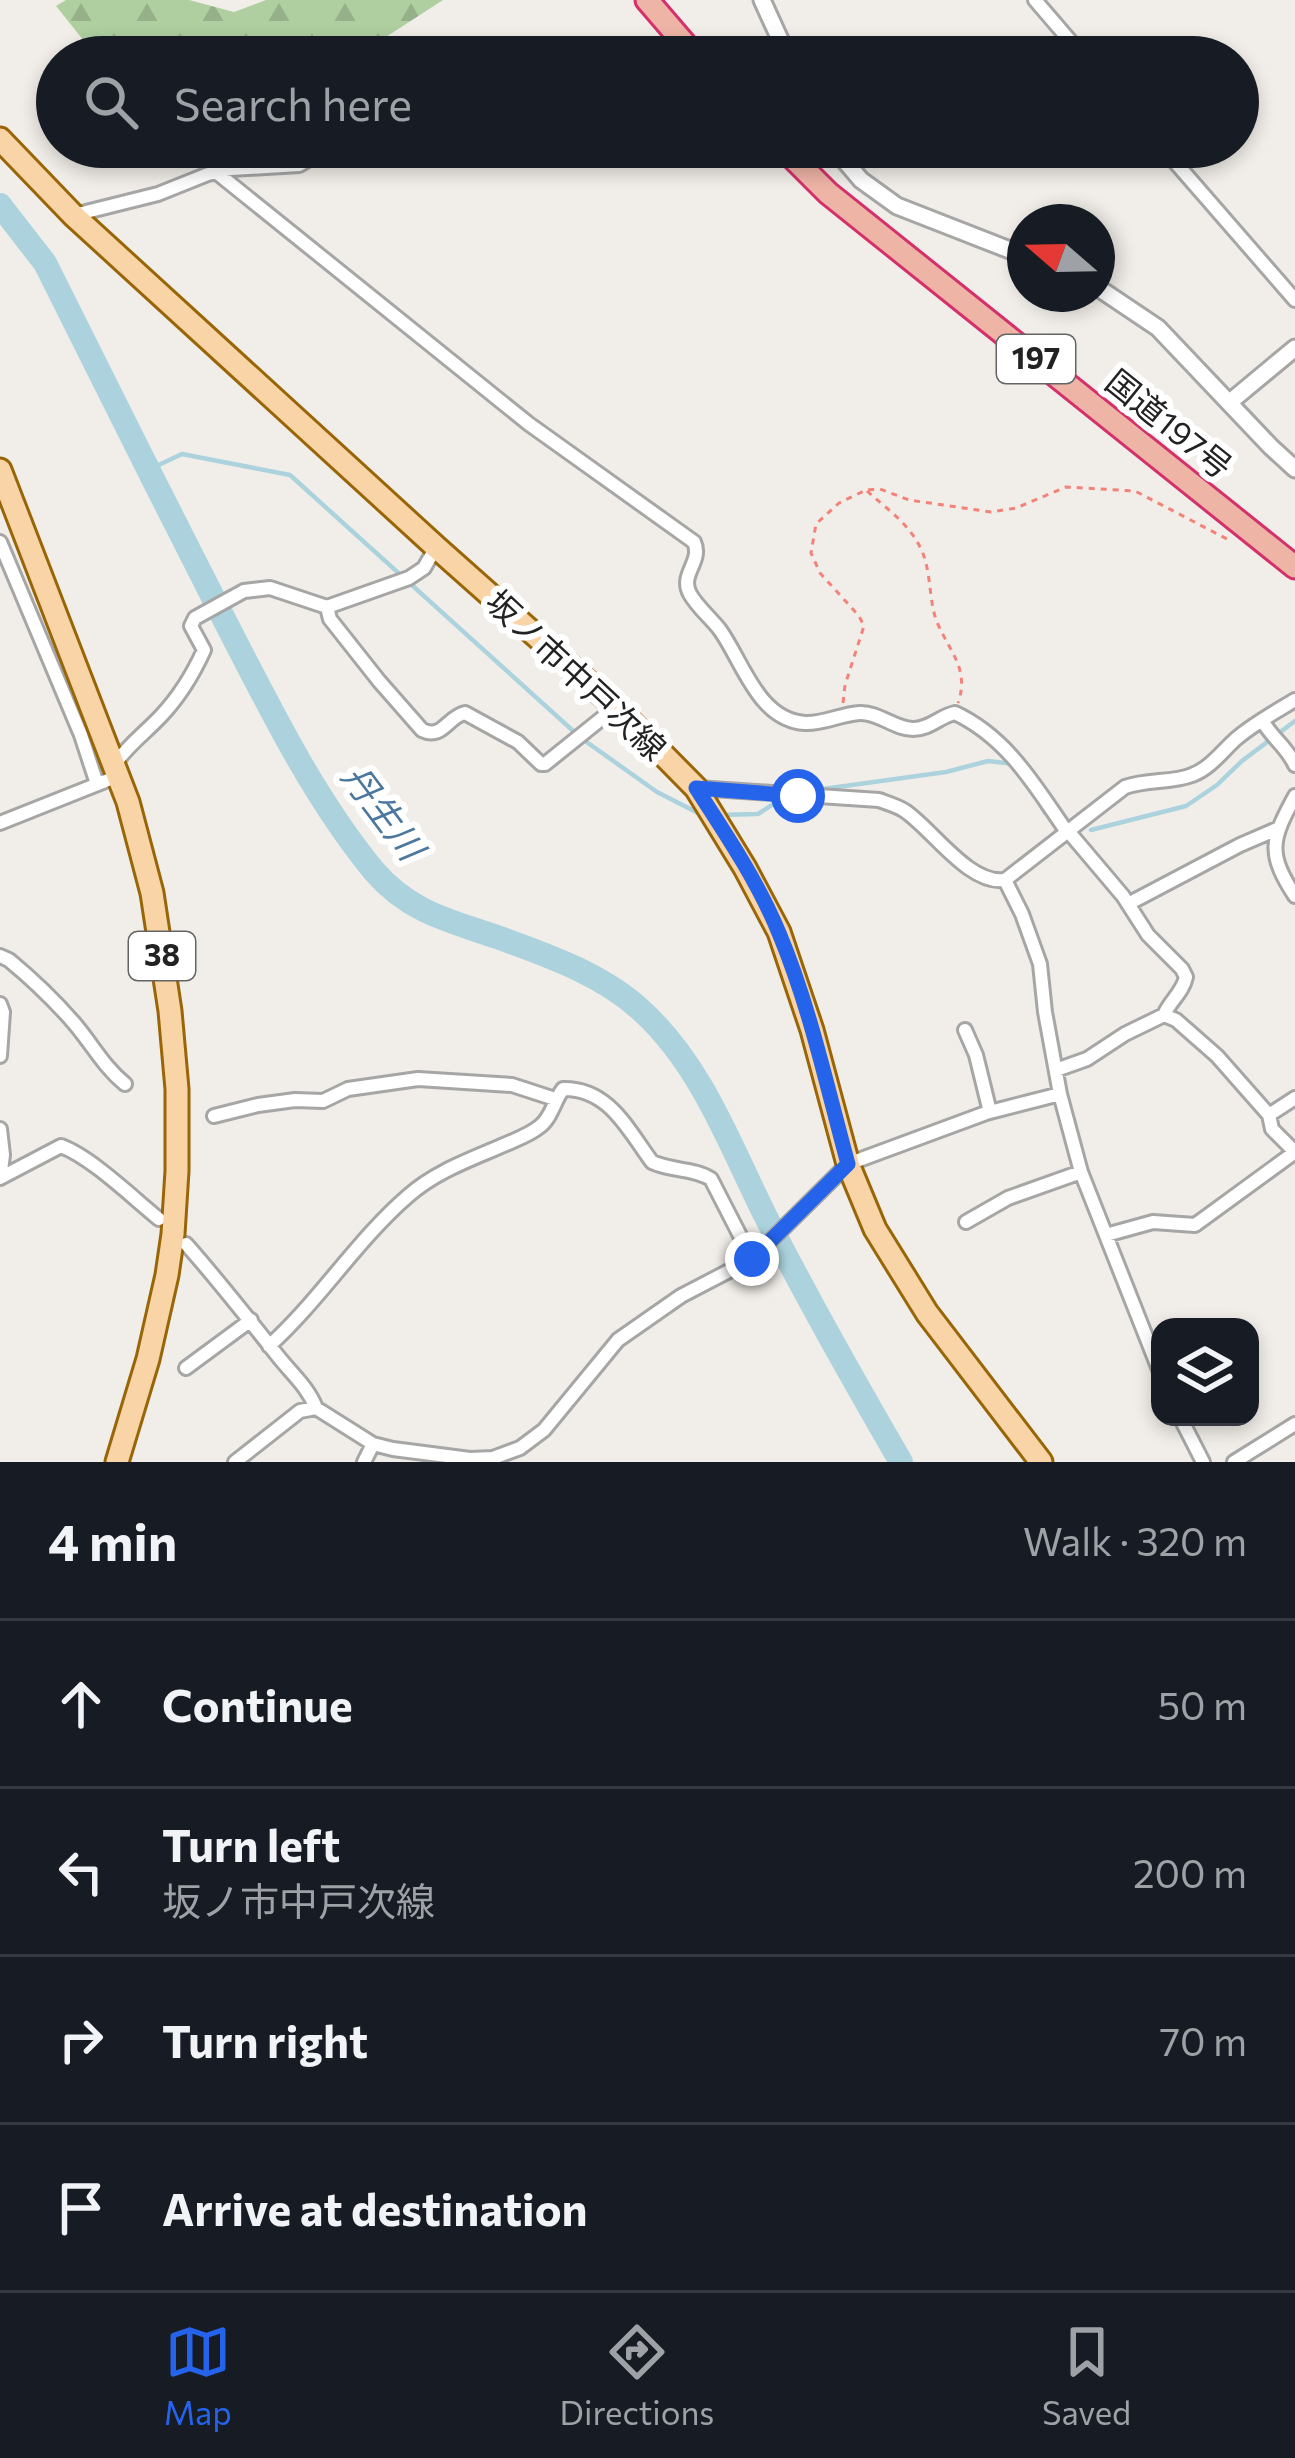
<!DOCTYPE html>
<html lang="en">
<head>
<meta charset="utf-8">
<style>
  :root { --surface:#171b24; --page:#20242c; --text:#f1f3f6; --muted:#9ea1a6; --line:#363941; --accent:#2563eb }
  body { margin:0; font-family:Commissioner,"Noto Sans JP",sans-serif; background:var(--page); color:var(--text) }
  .controls { position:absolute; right:36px; bottom:36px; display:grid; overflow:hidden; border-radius:24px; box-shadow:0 6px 18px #0003 }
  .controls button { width:108px; height:108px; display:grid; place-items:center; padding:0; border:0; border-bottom:3px solid var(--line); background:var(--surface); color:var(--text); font:60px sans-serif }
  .compass { position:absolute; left:1007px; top:204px; width:108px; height:108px; border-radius:50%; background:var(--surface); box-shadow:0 6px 18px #0003; rotate:290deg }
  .stop { position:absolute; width:36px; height:36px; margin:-27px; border:9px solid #2563eb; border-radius:50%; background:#fff }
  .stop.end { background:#2563eb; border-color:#fff; box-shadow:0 3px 12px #0008 }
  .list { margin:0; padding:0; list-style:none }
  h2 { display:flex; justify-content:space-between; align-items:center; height:156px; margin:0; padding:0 48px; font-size:51px }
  h2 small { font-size:39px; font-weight:400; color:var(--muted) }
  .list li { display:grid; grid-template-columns:78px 1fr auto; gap:36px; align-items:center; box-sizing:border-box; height:168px; padding:0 48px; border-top:3px solid var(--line) }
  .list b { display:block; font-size:45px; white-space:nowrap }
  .list p { margin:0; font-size:39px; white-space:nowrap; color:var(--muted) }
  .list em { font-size:39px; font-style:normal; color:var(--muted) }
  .icon { flex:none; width:66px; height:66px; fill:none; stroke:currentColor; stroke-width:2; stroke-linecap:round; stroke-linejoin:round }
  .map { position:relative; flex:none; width:1295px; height:1462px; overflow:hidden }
  .search { position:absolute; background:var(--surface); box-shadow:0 6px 18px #0003; left:36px; right:36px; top:36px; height:132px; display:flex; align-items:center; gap:30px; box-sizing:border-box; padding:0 42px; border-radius:66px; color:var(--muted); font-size:45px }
  .sheet { height:828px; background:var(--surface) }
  nav { display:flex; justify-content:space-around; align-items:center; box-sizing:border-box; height:168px; border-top:3px solid var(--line); background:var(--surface); font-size:33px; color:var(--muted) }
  nav a { display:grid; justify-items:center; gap:6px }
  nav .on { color:var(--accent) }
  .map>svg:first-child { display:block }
</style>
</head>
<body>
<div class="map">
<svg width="1295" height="1462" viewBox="0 0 1295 1462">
  <defs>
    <pattern id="forest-firs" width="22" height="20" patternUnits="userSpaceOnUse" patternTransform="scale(3)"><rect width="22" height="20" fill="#afcfa0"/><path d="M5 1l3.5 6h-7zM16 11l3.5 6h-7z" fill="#96b18a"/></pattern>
  </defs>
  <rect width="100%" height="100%" fill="#f1eee9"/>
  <path fill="url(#forest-firs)" d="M66,0H189L234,12L266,0H443L369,48L250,40L147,55L84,41L56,6Z"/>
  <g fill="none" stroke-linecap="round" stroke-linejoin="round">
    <path stroke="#acd3dd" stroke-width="4.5" d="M148,470L182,454L290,475L581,738L657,792L702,815
      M796,790L801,786L823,789L946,772L988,761L1014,764
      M1036,797L1045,813
      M719,815L758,814L781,799
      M1091,830L1186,806L1217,785L1242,761L1295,721"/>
    <path stroke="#acd3dd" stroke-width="24" d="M0,205L45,263C105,383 164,502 225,621C269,706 313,797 374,871C410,913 451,921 500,938C550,956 606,976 644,1013C702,1067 730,1145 765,1215C807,1299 854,1381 901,1462"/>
    <defs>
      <path id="minor" d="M1035,0L1084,57
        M1162,147L1295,300
        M216,172L529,424L694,542C703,562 679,574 690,594C698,608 711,618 720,630C743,662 758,720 805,723C823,724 841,714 860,713C878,712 895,729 913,729C930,729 940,716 955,713C1008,738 1035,786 1067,832
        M74,215L158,194L208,174L231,169L299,165L318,154L323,147
        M0,542L81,735L97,784
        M327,607L330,619L379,681L422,730C443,740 447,717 465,713L518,742L541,764H545L616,707
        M1262,720C1271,737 1287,747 1295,765
        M114,765C128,745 145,733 161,716C178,698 194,672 204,650L191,626L195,618L244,591L270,588L327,607L409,578L424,568L436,547
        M697,788L879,800C887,803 898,806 905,811C933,830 969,885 1005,880L1125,787C1148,779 1172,783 1192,775C1211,768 1223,750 1237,738C1255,723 1275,712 1295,700
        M1295,796C1271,840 1267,853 1295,896
        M0,823L118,776
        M1068,831L1123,896L1148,935L1182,969L1186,977C1183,992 1170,1001 1164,1015
        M1005,880L1022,914L1040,964L1045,1012L1060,1094L1081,1172L1160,1372
        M1128,904L1240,845L1277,829
        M0,956L9,960C32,979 54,1000 74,1023C92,1044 104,1067 125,1084
        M0,1004L3,1012L0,1056
        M965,1030L976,1055L990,1112
        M1056,1070L1087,1059L1125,1034L1164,1015L1176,1020L1217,1056L1269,1115L1272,1129L1295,1152L1195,1225L1153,1222L1106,1235
        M1269,1115L1295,1098
        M214,1116L258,1105L295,1100L323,1101L348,1089L418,1079L512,1085L555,1099
        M0,1129L3,1155L0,1178
        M0,1178L61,1146C91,1157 133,1198 159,1219
        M966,1222L1008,1198L1081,1172
        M186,1244C218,1280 247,1317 277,1355C291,1373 308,1387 316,1408
        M269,1346C320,1300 356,1241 408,1196C436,1171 472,1159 506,1144C517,1139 529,1135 539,1127C551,1119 554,1101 563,1089C609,1088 628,1130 652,1162C671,1171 694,1168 711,1179L752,1259
        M186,1368L251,1320
        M1180,1417L1203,1462
        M235,1462L300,1411L316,1408L373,1444L393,1449L470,1459L493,1458L520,1448L544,1430L618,1340L681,1296L752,1259L848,1164L986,1113L1060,1094
        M364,1462L373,1444
        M1234,1462L1295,1424"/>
      <path id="tertiary" d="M762,0L788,57
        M833,147L861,180L897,206L1025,256
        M1097,287L1158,328L1271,447L1295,469
        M1230,402L1295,348"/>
      <path id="primary" d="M0,139L73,215L436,547L616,707L696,788L745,868L779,932L812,1030L848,1164L875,1229L927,1313L1041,1462
        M0,470L128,802L152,893L170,1011L177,1089V1171L173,1234L167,1275L148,1359L117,1462"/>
      <path id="trunk" d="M647,0L696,57
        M782,147L828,193L1295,567"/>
    </defs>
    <use href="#minor" stroke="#a6a6a6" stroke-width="18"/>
    <use href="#tertiary" stroke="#a6a6a6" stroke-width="21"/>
    <use href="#primary" stroke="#986507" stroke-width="27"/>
    <use href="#trunk" stroke="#d4316c" stroke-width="27"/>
    <path stroke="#f48278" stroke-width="3" stroke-dasharray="6 6" stroke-linecap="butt" d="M867,491C886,508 909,524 920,547C932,570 928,599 937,622C949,651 970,669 958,703
      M843,703L845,685L864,626L859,616L820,573L811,553L816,524L839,503L866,490L880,489L909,500L991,512L1016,508L1066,487L1135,491L1227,539"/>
    <use href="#minor" stroke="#fff" stroke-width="12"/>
    <use href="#tertiary" stroke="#fff" stroke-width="15"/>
    <use href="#primary" stroke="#f8d4a7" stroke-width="21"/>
    <use href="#trunk" stroke="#eeb4a6" stroke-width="21"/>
  </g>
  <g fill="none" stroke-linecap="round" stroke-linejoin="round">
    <path stroke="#2563eb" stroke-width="15" d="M752,1259L848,1164C827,1087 810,1007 779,933C758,882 726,834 696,788L798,796"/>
  </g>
  <g text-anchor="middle" stroke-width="12" stroke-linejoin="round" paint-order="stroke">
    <g fill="#fff" stroke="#646464" stroke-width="3">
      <rect x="997" y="335" width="78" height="48" rx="9"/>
      <rect x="129" y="932" width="66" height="48" rx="9"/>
    </g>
    <g font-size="30" font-weight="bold" fill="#222">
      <text x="1036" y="369">197</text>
      <text x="162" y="966">38</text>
    </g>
    <g font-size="33" fill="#222" stroke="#fff">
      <text transform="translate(1169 424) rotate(39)" y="12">国道197号</text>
      <text transform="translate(576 675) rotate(43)" y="12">坂ノ市中戸次線</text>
    </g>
    <g font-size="36" font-style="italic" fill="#4b779e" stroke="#fff">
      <text transform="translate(383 812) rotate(53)" y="13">丹生川</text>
    </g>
  </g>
</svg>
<div class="controls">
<button><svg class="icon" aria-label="layers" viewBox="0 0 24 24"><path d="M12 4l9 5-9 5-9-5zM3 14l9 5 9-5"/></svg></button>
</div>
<svg class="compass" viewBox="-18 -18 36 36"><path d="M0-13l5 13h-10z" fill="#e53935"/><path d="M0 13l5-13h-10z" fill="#9ea1a6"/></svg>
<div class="stop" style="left:798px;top:796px"></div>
<div class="stop end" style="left:752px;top:1259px"></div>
<div class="search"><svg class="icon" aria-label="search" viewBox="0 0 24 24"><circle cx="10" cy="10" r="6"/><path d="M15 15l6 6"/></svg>Search here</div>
</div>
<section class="sheet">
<h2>4 min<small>Walk · 320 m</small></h2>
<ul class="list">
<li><svg class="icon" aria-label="ahead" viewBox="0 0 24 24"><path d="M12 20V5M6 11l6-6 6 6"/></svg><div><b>Continue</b></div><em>50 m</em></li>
<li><svg class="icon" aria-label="left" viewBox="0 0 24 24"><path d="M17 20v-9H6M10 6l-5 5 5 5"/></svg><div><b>Turn left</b><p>坂ノ市中戸次線</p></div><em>200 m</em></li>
<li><svg class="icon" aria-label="right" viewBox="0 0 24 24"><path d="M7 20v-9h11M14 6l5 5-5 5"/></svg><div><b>Turn right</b></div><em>70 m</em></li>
<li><svg class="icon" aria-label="arrive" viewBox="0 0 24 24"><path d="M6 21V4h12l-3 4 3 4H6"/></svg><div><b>Arrive at destination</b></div></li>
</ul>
</section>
<nav>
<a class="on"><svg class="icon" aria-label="map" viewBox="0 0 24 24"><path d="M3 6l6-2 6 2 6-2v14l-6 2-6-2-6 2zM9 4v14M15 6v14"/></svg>Map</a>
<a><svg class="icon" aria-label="directions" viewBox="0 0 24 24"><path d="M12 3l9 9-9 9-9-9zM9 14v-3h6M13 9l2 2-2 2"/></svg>Directions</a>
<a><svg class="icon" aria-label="saved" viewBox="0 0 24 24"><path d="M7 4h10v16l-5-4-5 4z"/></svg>Saved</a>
</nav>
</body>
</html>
